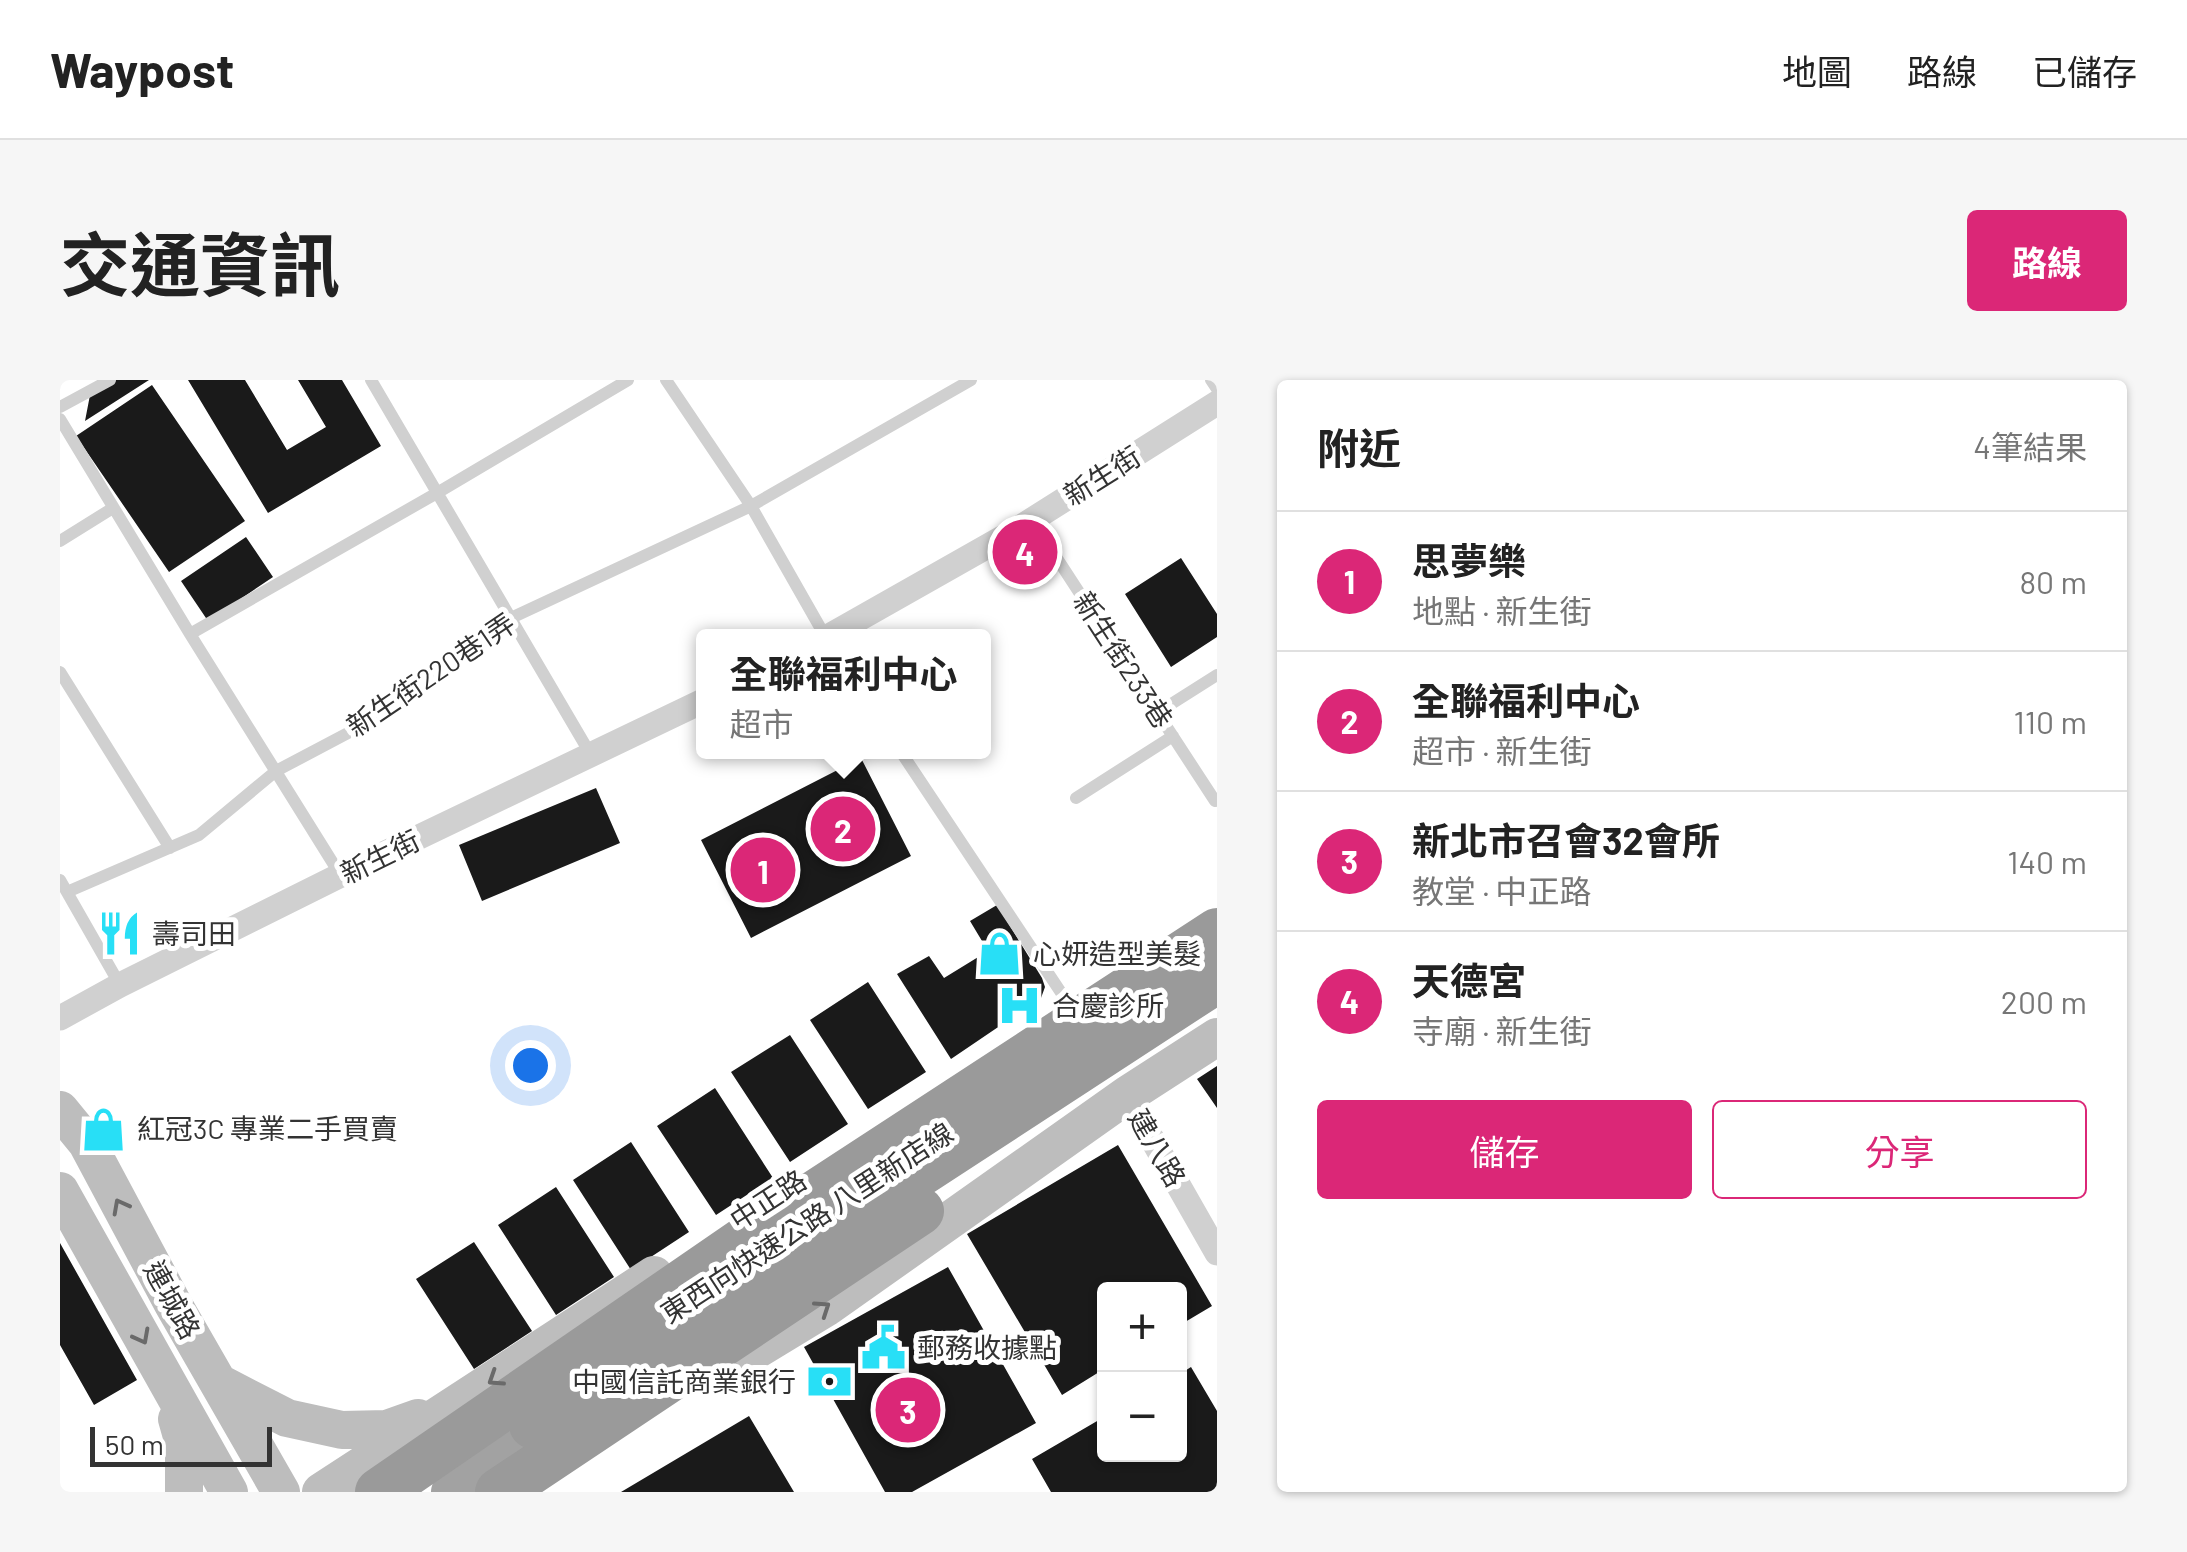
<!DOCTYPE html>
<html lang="zh-TW">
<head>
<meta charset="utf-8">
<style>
  :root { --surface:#fff; --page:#f6f6f6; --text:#222; --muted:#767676; --line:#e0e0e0; --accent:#db2777 }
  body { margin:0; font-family:Barlow,"Noto Sans TC",sans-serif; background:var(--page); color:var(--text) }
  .controls { position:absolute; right:30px; bottom:30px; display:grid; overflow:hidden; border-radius:10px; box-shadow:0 2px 8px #0004 }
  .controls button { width:90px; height:90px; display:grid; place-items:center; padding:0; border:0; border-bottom:2px solid var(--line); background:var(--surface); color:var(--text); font:50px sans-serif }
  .scale { position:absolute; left:30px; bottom:25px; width:182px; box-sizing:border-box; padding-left:10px; border:5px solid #333; border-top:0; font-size:28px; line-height:35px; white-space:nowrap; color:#333; -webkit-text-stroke:8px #fff; paint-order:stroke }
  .you { position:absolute; left:470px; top:685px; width:35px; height:35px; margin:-25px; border:8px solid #fff; border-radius:50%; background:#1a73e8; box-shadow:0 0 0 15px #1a73e833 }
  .badge { display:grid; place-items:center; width:65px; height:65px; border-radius:50%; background:var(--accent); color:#fff; font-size:32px; font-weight:700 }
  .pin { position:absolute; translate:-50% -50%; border:5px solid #fff; box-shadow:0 2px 10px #0006 }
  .popup { position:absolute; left:636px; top:249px; width:295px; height:130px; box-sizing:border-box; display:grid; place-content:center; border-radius:10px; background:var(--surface); filter:drop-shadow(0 2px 8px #0005); font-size:32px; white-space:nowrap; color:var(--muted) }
  .popup b { font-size:38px; color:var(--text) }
  .popup::after { content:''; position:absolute; left:50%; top:100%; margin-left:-20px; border:20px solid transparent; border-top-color:var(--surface) }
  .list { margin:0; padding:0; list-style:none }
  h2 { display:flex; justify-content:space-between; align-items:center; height:130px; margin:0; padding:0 40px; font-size:42px }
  h2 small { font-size:32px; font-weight:400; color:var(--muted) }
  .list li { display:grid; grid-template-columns:65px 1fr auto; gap:30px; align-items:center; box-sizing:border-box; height:140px; padding:0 40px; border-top:2px solid var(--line) }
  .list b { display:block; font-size:38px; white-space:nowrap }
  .list p { margin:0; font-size:32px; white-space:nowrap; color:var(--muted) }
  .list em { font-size:32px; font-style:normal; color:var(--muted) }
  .actions { display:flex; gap:20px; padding:30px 40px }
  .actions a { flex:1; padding:22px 0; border:2px solid var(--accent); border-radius:10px; text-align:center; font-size:35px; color:var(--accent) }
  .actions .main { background:var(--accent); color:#fff }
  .map { position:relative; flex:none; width:1157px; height:1112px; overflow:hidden; border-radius:10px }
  header { display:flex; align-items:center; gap:60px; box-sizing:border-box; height:140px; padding:0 50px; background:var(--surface); border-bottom:2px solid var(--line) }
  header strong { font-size:48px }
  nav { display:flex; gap:55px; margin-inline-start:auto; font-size:35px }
  .intro { display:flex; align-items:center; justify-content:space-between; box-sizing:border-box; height:240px; padding:0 60px }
  h1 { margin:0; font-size:70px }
  .button { padding:25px 45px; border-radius:10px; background:var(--accent); color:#fff; font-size:35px; font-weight:700 }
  main { display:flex; gap:60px; padding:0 60px }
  aside { flex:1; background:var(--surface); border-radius:10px; box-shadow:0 2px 8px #0004 }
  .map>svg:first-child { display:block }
</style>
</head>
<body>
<header>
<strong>Waypost</strong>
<nav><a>地圖</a><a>路線</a><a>已儲存</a></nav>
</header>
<div class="intro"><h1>交通資訊</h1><a class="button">路線</a></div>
<main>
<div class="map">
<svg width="1157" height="1112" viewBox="0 0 1157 1112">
  <rect width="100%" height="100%" fill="#fff"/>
  <path fill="#1a1a1a" d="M54,0H89L25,41L30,15Z
    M128,0H185L227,70L266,47L238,0H282L321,66L208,133Z
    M92,5L185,141L109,192L16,56Z
    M186,157L213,197L148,241L121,201Z
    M1121,178L1157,234V257L1111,287L1065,214Z
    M801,378L851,476L691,558L641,460Z
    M536,408L560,463L422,521L399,465Z
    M937,525L982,598L985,607L981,618L891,679L837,594L869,576L884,598L928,571L910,541Z
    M808,602L866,692L808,729L750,640Z
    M730,655L788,744L730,782L671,692Z
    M1157,686V728L1137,699Z
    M655,708L713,798L656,835L597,746Z
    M571,762L629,852L571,890L513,800Z
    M1058,765L1152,926L1120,945V909H1044V989L1002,1015L907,854Z
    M496,807L554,897L496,935L438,845Z
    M414,862L472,951L414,989L356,899Z
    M0,863L77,1000L34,1025L0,965Z
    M888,887L976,1043L852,1112H825L744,967Z
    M1131,987L1157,1031V1112H991L972,1079L1044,1037V1074H1120V994Z
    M689,1036L734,1112H561Z"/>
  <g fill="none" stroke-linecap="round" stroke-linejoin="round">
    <path stroke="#d0d0d0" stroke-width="12" d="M311,0L531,375
      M606,0L691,126L765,256
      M1151,0L1157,9
      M0,27L50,0
      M0,39L130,254L281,496
      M972,140L1155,421L1157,420
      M0,161L53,128
      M130,254L377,113L568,0
      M0,292L110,468
      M1097,333L1157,295
      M841,372L1010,626
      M1016,418L1113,356
      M0,500L60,605
      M7,512L139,455L216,391L305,344L451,238L691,126L911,0"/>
    <path stroke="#d0d0d0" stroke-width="25" d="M769,256L956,150L1157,23
      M0,638L60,605L311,480L643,321
      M1067,715L1157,873"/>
    <path stroke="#bdbdbd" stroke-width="38" d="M0,730L27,763L113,924L221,1112
      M0,811L169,1112
      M662,991L767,927L1067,715L1157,657
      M159,1003L227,1038L282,1050L327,1049L358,1038
      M117,1039L124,1064V1112
      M261,1112L594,895"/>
    <path stroke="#a2a2a2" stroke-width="42" d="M392,1112L509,1035"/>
    <path stroke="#9a9a9a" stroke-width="48" d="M473,1045L1157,599
      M319,1112L688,858L1157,552
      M439,1112L860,831"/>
  </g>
  <defs><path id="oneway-chevron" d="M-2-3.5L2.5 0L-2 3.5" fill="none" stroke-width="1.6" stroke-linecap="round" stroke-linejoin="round" transform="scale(2.5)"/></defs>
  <g stroke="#6a6a6a">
    <use href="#oneway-chevron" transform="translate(60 826) rotate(-118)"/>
    <use href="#oneway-chevron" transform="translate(763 928) rotate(-34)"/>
    <use href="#oneway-chevron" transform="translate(82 957) rotate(62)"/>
    <use href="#oneway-chevron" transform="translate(435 999) rotate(147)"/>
  </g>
  <defs>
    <symbol id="restaurant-bare" viewBox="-9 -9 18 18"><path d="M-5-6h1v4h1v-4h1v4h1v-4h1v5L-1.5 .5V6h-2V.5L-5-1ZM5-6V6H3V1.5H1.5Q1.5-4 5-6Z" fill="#28dff6" stroke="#fff" stroke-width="2.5" paint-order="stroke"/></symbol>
    <symbol id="shop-bare" viewBox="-9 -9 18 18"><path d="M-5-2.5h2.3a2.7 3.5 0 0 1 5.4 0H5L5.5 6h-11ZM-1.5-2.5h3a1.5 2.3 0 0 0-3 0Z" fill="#28dff6" stroke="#fff" stroke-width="2.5" paint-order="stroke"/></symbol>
    <symbol id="hospital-bare" viewBox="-9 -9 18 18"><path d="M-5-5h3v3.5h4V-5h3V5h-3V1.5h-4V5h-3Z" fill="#28dff6" stroke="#fff" stroke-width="2.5" paint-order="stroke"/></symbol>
    <symbol id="civic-bare" viewBox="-9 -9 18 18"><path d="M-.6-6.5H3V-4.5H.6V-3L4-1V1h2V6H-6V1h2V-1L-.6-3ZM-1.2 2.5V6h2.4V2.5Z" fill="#28dff6" stroke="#fff" stroke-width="2.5" paint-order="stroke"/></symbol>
    <symbol id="bank-bare" viewBox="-9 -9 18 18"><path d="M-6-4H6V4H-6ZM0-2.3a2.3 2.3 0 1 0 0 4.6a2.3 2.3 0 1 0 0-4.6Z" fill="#28dff6" stroke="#fff" stroke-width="2.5" paint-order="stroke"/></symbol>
  </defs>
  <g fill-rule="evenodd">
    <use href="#restaurant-bare" x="28" y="522" width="63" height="63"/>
    <use href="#shop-bare" x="908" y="542" width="63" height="63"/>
    <use href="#hospital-bare" x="928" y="594" width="63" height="63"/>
    <use href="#shop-bare" x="12" y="718" width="63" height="63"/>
    <use href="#civic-bare" x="792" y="936" width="63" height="63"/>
    <use href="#bank-bare" x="738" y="970" width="63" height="63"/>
  </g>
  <g text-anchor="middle" stroke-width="10" stroke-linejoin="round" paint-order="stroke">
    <g font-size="28" fill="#333" stroke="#fff">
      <text transform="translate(1042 96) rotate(-32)" y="10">新生街</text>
      <text transform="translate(1063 280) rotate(57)" y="10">新生街233巷</text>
      <text transform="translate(371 295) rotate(-34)" y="10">新生街220巷1弄</text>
      <text transform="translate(320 477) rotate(-26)" y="10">新生街</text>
      <text transform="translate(1097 768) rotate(60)" y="10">建八路</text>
      <text transform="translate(708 820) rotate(-33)" y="10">中正路</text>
      <text transform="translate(747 843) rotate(-33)" y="10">東西向快速公路 八里新店線</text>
      <text transform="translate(112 920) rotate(61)" y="10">連城路</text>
    </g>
    <g font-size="28" fill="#333" stroke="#fff" text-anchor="start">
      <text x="92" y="564">壽司田</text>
      <text x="973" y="584">心妍造型美髮</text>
      <text x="992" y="636">合慶診所</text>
      <text x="77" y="759">紅冠3C 專業二手買賣</text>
      <text x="857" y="978">郵務收據點</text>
      <text x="736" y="1012" text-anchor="end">中國信託商業銀行</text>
    </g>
  </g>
</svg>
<div class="controls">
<button>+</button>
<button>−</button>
</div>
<div class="scale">50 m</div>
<div class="you"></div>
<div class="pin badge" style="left:703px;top:490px">1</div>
<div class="pin badge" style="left:783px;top:449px">2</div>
<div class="popup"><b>全聯福利中心</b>超市</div>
<div class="pin badge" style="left:848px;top:1030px">3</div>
<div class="pin badge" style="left:965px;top:172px">4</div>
</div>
<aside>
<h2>附近<small>4筆結果</small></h2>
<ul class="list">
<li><span class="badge">1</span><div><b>思夢樂</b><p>地點 · 新生街</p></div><em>80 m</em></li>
<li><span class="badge">2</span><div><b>全聯福利中心</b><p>超市 · 新生街</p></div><em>110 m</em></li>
<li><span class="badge">3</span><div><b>新北市召會32會所</b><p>教堂 · 中正路</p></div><em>140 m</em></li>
<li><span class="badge">4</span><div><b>天德宮</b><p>寺廟 · 新生街</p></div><em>200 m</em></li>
</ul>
<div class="actions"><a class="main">儲存</a><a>分享</a></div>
</aside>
</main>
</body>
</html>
